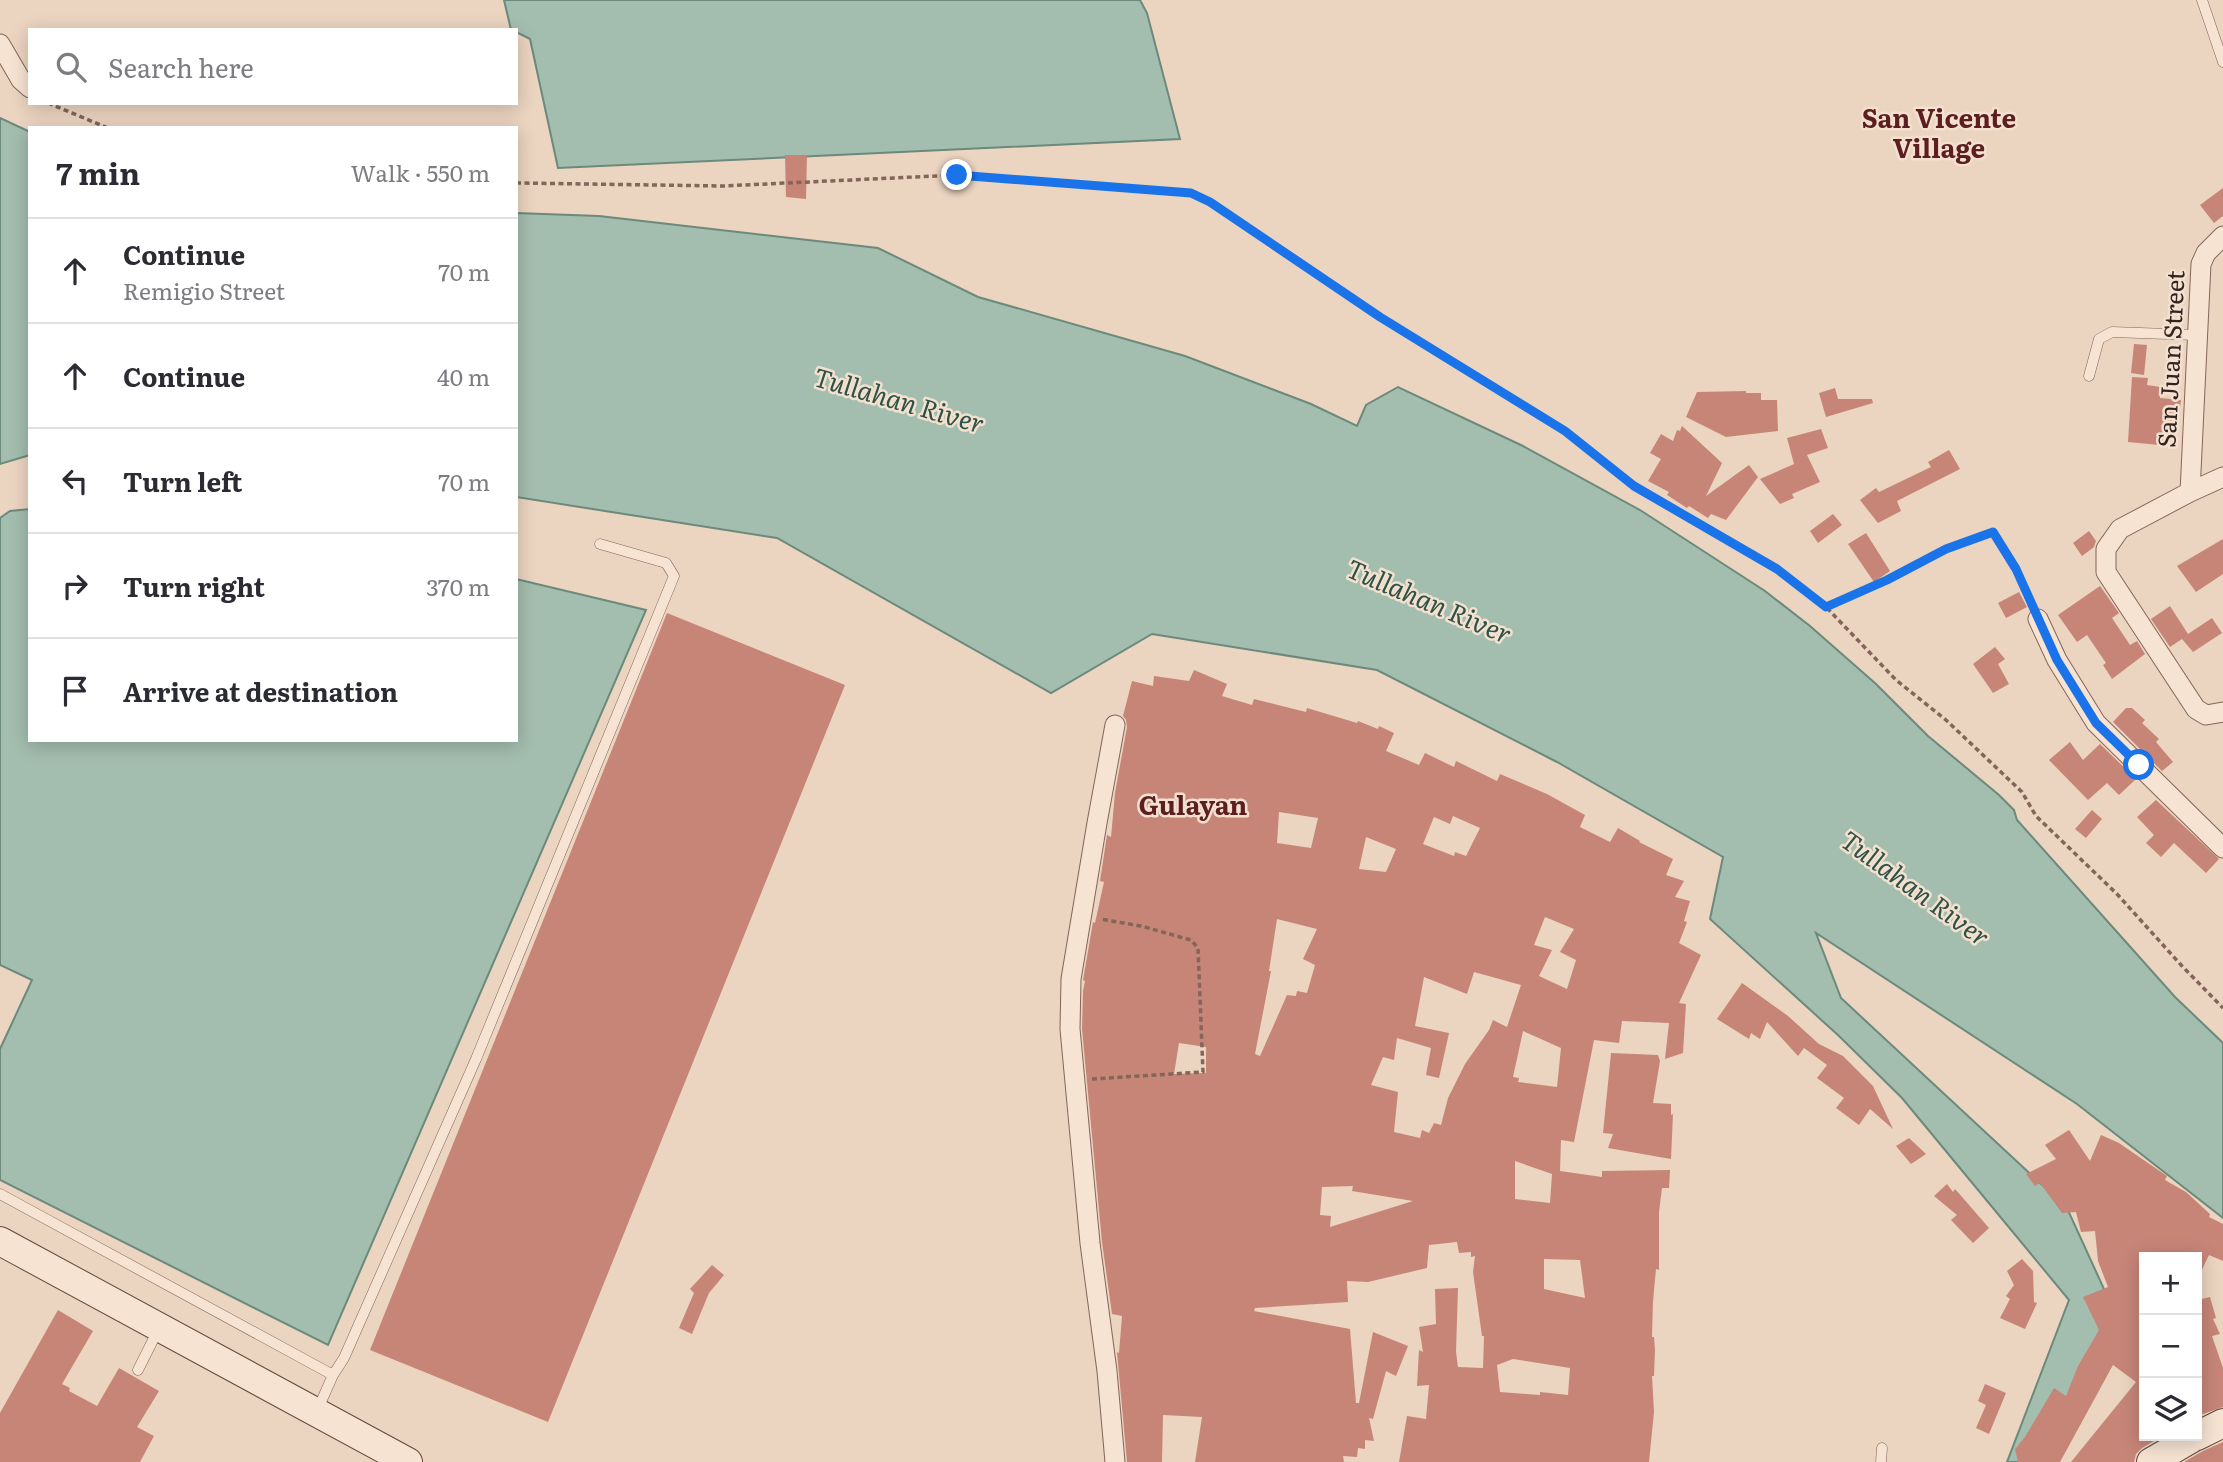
<!DOCTYPE html>
<html lang="en">
<head>
<meta charset="utf-8">
<style>
  :root { --surface:#fff; --page:#f2f2f3; --text:#2b2b33; --muted:#7c7c81; --line:#e1e1e2 }
  body { margin:0; font-family:Literata,serif; background:var(--page); color:var(--text) }
  .controls { position:absolute; right:21px; bottom:21px; display:grid; overflow:hidden; border-radius:0px; box-shadow:0 4px 18px #0003 }
  .controls button { width:63px; height:63px; display:grid; place-items:center; padding:0; border:0; border-bottom:2px solid var(--line); background:var(--surface); color:var(--text); font:35px sans-serif }
  .stop { position:absolute; width:21px; height:21px; margin:-16px; border:5px solid #1a73e8; border-radius:50%; background:#fff }
  .stop.end { background:#1a73e8; border-color:#fff; box-shadow:0 2px 7px #0008 }
  .list { margin:0; padding:0; list-style:none }
  h2 { display:flex; justify-content:space-between; align-items:center; height:91px; margin:0; padding:0 28px; font-size:30px }
  h2 small { font-size:23px; font-weight:400; color:var(--muted) }
  .list li { display:grid; grid-template-columns:46px 1fr auto; gap:21px; align-items:center; box-sizing:border-box; height:105px; padding:0 28px; border-top:2px solid var(--line) }
  .list b { display:block; font-size:26px; white-space:nowrap }
  .list p { margin:0; font-size:23px; white-space:nowrap; color:var(--muted) }
  .list em { font-size:23px; font-style:normal; color:var(--muted) }
  .icon { flex:none; width:38px; height:38px; fill:none; stroke:currentColor; stroke-width:2; stroke-linecap:round; stroke-linejoin:round }
  .map { position:relative; flex:none; width:2223px; height:1462px; overflow:hidden }
  .search { position:absolute; background:var(--surface); box-shadow:0 4px 18px #0003; left:28px; top:28px; width:490px; height:77px; display:flex; align-items:center; gap:18px; box-sizing:border-box; padding:0 24px; border-radius:0px; color:var(--muted); font-size:26px }
  .panel { position:absolute; background:var(--surface); box-shadow:0 4px 18px #0003; left:28px; top:126px; width:490px; height:616px; border-radius:0px }
  .map>svg:first-child { display:block }
</style>
</head>
<body>
<div class="map">
<svg width="2223" height="1462" viewBox="0 0 2223 1462">
  <rect width="100%" height="100%" fill="#ebd4c0"/>
  <path fill="#a3bdaf" stroke="#6b8a7b" stroke-width="2" d="M504,0H1140L1147,13L1180,139L558,168L530,39L516,32V30H511Z
    M0,118L30,132V455L0,464Z
    M516,213L599,216L878,248L978,297L1185,356L1311,404L1357,426L1366,405L1398,387L1523,446L1640,510L1765,591L1810,626L1876,684L1928,736L1999,795L2014,810L2017,820L2175,997L2223,1043V1218L2077,1104L1816,933L1841,998L2067,1208L2114,1311L2033,1462H2007L2069,1300L1902,1098L1839,1036L1710,919L1723,857L1557,762L1377,670L1152,634L1051,693L777,538L516,497Z
    M30,509V740H516V579L646,610L328,1345L0,1180V1049L32,980L0,965V518L10,511Z"/>
  <path fill="#c78578" fill-rule="evenodd" d="M785,155H807L806,199L786,197Z
    M2223,188V216L2214,223L2200,205Z
    M2134,344L2147,345L2144,375L2131,373Z
    M2132,377L2148,378L2147,385L2161,387L2160,398L2181,400L2179,415H2173L2170,446L2128,442Z
    M1835,388L1838,399H1872L1873,403L1826,417L1819,393Z
    M1746,391V393H1761V400H1777L1778,431L1726,437L1686,417L1697,392Z
    M1682,426L1722,463L1706,496L1749,465L1758,477L1726,520L1711,514L1708,518L1689,506L1687,508L1667,495L1669,492L1648,481L1661,459L1650,453L1661,434L1673,441L1677,430L1680,431Z
    M1821,429L1828,448L1807,455L1820,482L1792,494L1794,498L1780,504L1760,479L1794,464L1787,438Z
    M1949,450L1960,469L1897,501L1901,511L1878,523L1860,500L1876,488L1879,492L1931,467L1928,462Z
    M1833,514L1842,525L1818,543L1810,531Z
    M2089,531L2096,541L2094,547L2082,556L2073,543Z
    M1866,533L1890,571L1874,582L1848,544Z
    M2223,539V574L2196,592L2177,566Z
    M2100,586L2119,613L2112,618L2130,645L2137,641L2145,654L2112,679L2103,665L2106,663L2087,635L2077,642L2058,615Z
    M2019,592L2027,607L2006,618L1998,603Z
    M2170,606L2188,634L2212,618L2222,633L2193,652L2182,639L2170,647L2151,619Z
    M667,613L845,685L548,1422L370,1350Z
    M1995,647L2005,659L1998,664L2009,684L1993,693L1973,664Z
    M1194,670L1227,684L1222,696L1252,705L1254,699L1306,712L1307,708L1357,723L1358,721L1378,729L1379,726L1394,733L1386,751L1419,765L1425,753L1454,767L1456,761L1497,781L1500,774L1547,794L1585,815L1580,827L1610,842L1618,828L1640,841L1639,842L1673,859L1666,875L1684,881L1675,897L1690,901L1684,921L1687,922L1679,943L1701,955L1679,1003L1686,1004L1683,1053L1665,1059L1669,1023L1622,1021L1619,1043L1594,1040L1574,1142L1561,1140L1560,1171L1602,1177V1171L1670,1170L1669,1188H1662L1659,1212V1270L1656,1269L1653,1301L1652,1337H1654L1655,1350L1654,1376H1652L1654,1412L1649,1462H1399L1407,1416L1426,1419L1429,1385L1417,1386L1419,1350L1423,1352L1419,1327L1436,1324L1435,1289L1458,1288L1456,1352L1458,1367L1483,1368L1484,1336H1482L1473,1272L1475,1256L1471,1257V1252L1459,1253L1457,1242L1429,1245L1427,1268L1368,1282L1347,1281L1348,1302L1255,1308L1254,1311L1350,1329L1356,1403H1359L1373,1332L1408,1346L1396,1376L1386,1371L1373,1419L1369,1418L1374,1441L1365,1440V1449L1358,1448L1357,1457L1343,1456L1344,1462H1195L1202,1417L1163,1415L1162,1462H1127L1117,1352L1119,1353L1122,1316L1112,1314L1102,1242L1082,1029L1083,991L1085,981L1083,980L1093,922L1095,923L1104,882L1100,881L1107,835L1111,837L1115,793L1127,727L1126,720L1123,716L1132,681L1153,686L1154,676L1189,681ZM1279,812L1318,818L1311,848L1277,843ZM1453,816L1480,828L1466,856L1455,852L1454,856L1423,844L1434,817L1450,824ZM1366,837L1396,849L1386,872L1359,869ZM1545,917L1574,929L1560,952L1576,960L1567,989L1539,976L1552,950L1534,945ZM1277,919L1317,929L1303,959L1315,965L1307,993L1297,991L1296,996L1287,995L1260,1056L1255,1054L1271,971H1269ZM1474,972L1521,985L1507,1027L1493,1020L1489,1030L1465,1064L1448,1098L1441,1125L1434,1123L1429,1133L1422,1130L1420,1138L1394,1132L1398,1092L1371,1085L1383,1057L1394,1060L1397,1038L1431,1048L1426,1075L1439,1078L1449,1033L1415,1026L1424,977L1467,994ZM1523,1031L1561,1048L1557,1087L1518,1082L1519,1078L1513,1077ZM1179,1043L1206,1047V1073L1174,1074ZM1515,1161L1552,1174L1550,1203L1515,1199ZM1353,1186L1352,1191L1413,1201L1330,1227L1331,1216L1320,1215L1322,1187ZM1544,1259L1580,1260L1585,1298L1544,1289ZM1513,1359L1570,1368L1568,1395L1540,1392V1395L1500,1392L1497,1365Z
    M2126,708H2132L2145,720L2142,723L2159,739L2156,742L2173,762L2162,771L2113,722Z
    M2070,742L2083,760L2100,744L2136,779L2119,795L2107,783L2088,800L2049,760Z
    M2156,800L2219,859L2206,873L2174,843L2161,857L2146,843L2154,835L2137,817Z
    M2092,810L2102,819L2086,838L2075,829Z
    M1742,983L1788,1016L1819,1044L1843,1056L1873,1086L1893,1129L1870,1109L1859,1125L1836,1108L1844,1098L1817,1078L1827,1065L1804,1048L1798,1056L1767,1022L1760,1039L1751,1033L1749,1039L1717,1019Z
    M1611,1053L1658,1055L1660,1061L1653,1103L1671,1104V1115L1673,1114L1671,1159L1608,1148L1613,1134L1603,1133Z
    M2069,1130L2090,1161L2101,1135L2119,1143L2167,1176L2165,1180L2186,1192L2210,1214L2209,1217L2223,1224V1261L2209,1255L2197,1280V1257H2144V1436H2158L2159,1438L2142,1448L2136,1454L2134,1462H2071L2136,1382L2113,1365L2060,1462H2018L2015,1449L2025,1437L2054,1388L2066,1396L2078,1366L2099,1330L2083,1297L2108,1287L2098,1261L2095,1231L2081,1232L2076,1212L2062,1213L2040,1183L2035,1186L2026,1174L2056,1159L2045,1145Z
    M1909,1138L1926,1154L1911,1164L1896,1146Z
    M1947,1184L1953,1192L1955,1189L1963,1198L1989,1228L1973,1243L1951,1220L1957,1215L1934,1196Z
    M2022,1259L2033,1271L2034,1302L2037,1303L2025,1329L2000,1318L2010,1299L2006,1296L2014,1285L2007,1271Z
    M712,1265L724,1275L709,1293L692,1334L679,1328L694,1293L690,1289Z
    M2197,1287L2202,1299L2210,1297L2216,1318L2213,1319L2220,1334L2212,1336L2223,1368V1407L2197,1416Z
    M58,1310L93,1331L62,1384L70,1388L69,1391L97,1406L119,1368L159,1391L137,1427L154,1436L140,1462H0V1413Z
    M1985,1384L2006,1393L1989,1434L1976,1428L1986,1405L1978,1401Z
    M2223,1442V1462H2184L2203,1451Z"/>
  <g fill="none" stroke-linecap="round" stroke-linejoin="round">
    <defs>
      <path id="service" d="M2202,0L2223,62
        M2089,376L2099,339L2112,332L2196,335
        M0,1194L333,1375L344,1358L476,1059L674,576L666,563L600,544
        M138,1370L158,1330
        M317,1411L333,1375
        M1881,1462L1882,1448"/>
      <path id="minor" d="M0,44L21,80L30,88
        M2223,477L2190,492L2120,529L2106,549V572L2196,709L2206,715L2223,712
        M2190,492L2201,264L2206,253L2223,236
        M2038,619L2057,660L2096,723L2223,848
        M1115,1462L1107,1371L1090,1243L1070,1029L1071,979L1097,823L1115,725"/>
      <path id="secondary" d="M0,1241L408,1462
        M2197,1436L2223,1423
        M2151,1462L2196,1436"/>
    </defs>
    <use href="#service" stroke="#836559" stroke-width="11"/>
    <use href="#minor" stroke="#836559" stroke-width="21"/>
    <use href="#secondary" stroke="#64473c" stroke-width="30"/>
    <path stroke="#836559" stroke-width="3.5" stroke-dasharray="5 3.5" stroke-linecap="butt" d="M48,103L108,128
      M516,183L723,186L957,175L1191,193L1210,202L1380,317L1565,431L1635,486L1777,569L1826,607L1896,680L1946,720L2022,792L2036,816L2117,894L2182,966L2223,1008
      M1826,607L1887,580L1946,549L1993,532L2016,569L2031,603
      M1092,1079L1203,1072L1198,948L1191,940L1141,926L1100,919"/>
    <use href="#service" stroke="#f6e3d2" stroke-width="10"/>
    <use href="#minor" stroke="#f6e3d2" stroke-width="19"/>
    <use href="#secondary" stroke="#f6e3d2" stroke-width="28"/>
  </g>
  <g fill="none" stroke-linecap="round" stroke-linejoin="round">
    <path stroke="#1a73e8" stroke-width="9" d="M957,175L1191,193L1210,202L1380,317L1565,431L1634,486L1777,569L1826,607L1887,580L1946,549L1993,532L2016,569L2057,660L2096,723L2139,765"/>
  </g>
  <g text-anchor="middle" stroke-width="5" stroke-linejoin="round" paint-order="stroke">
    <g font-size="24" fill="#33221d" stroke="#f3e0cf">
      <text transform="translate(2172 359) rotate(-87)" y="8">San Juan Street</text>
    </g>
    <g font-size="26" font-weight="bold" fill="#5d1e20" stroke="#f3e0cf">
      <text x="1939" y="128">San Vicente<tspan x="1939" dy="30">Village</tspan></text>
      <text x="1193" y="815">Gulayan</text>
    </g>
    <g font-size="26" font-style="italic" fill="#2d5247" stroke="#f3e0cf">
      <text transform="translate(899 401) rotate(16)" y="9">Tullahan River</text>
      <text transform="translate(1429 602) rotate(23)" y="9">Tullahan River</text>
      <text transform="translate(1915 889) rotate(36)" y="9">Tullahan River</text>
    </g>
  </g>
</svg>
<div class="controls">
<button>+</button>
<button>−</button>
<button><svg class="icon" aria-label="layers" viewBox="0 0 24 24"><path d="M12 4l9 5-9 5-9-5zM3 14l9 5 9-5"/></svg></button>
</div>
<div class="stop" style="left:2139px;top:765px"></div>
<div class="stop end" style="left:957px;top:175px"></div>
<div class="search"><svg class="icon" aria-label="search" viewBox="0 0 24 24"><circle cx="10" cy="10" r="6"/><path d="M15 15l6 6"/></svg>Search here</div>
<section class="panel">
<h2>7 min<small>Walk · 550 m</small></h2>
<ul class="list">
<li><svg class="icon" aria-label="ahead" viewBox="0 0 24 24"><path d="M12 20V5M6 11l6-6 6 6"/></svg><div><b>Continue</b><p>Remigio Street</p></div><em>70 m</em></li>
<li><svg class="icon" aria-label="ahead" viewBox="0 0 24 24"><path d="M12 20V5M6 11l6-6 6 6"/></svg><div><b>Continue</b></div><em>40 m</em></li>
<li><svg class="icon" aria-label="left" viewBox="0 0 24 24"><path d="M17 20v-9H6M10 6l-5 5 5 5"/></svg><div><b>Turn left</b></div><em>70 m</em></li>
<li><svg class="icon" aria-label="right" viewBox="0 0 24 24"><path d="M7 20v-9h11M14 6l5 5-5 5"/></svg><div><b>Turn right</b></div><em>370 m</em></li>
<li><svg class="icon" aria-label="arrive" viewBox="0 0 24 24"><path d="M6 21V4h12l-3 4 3 4H6"/></svg><div><b>Arrive at destination</b></div></li>
</ul>
</section>
</div>
</body>
</html>
